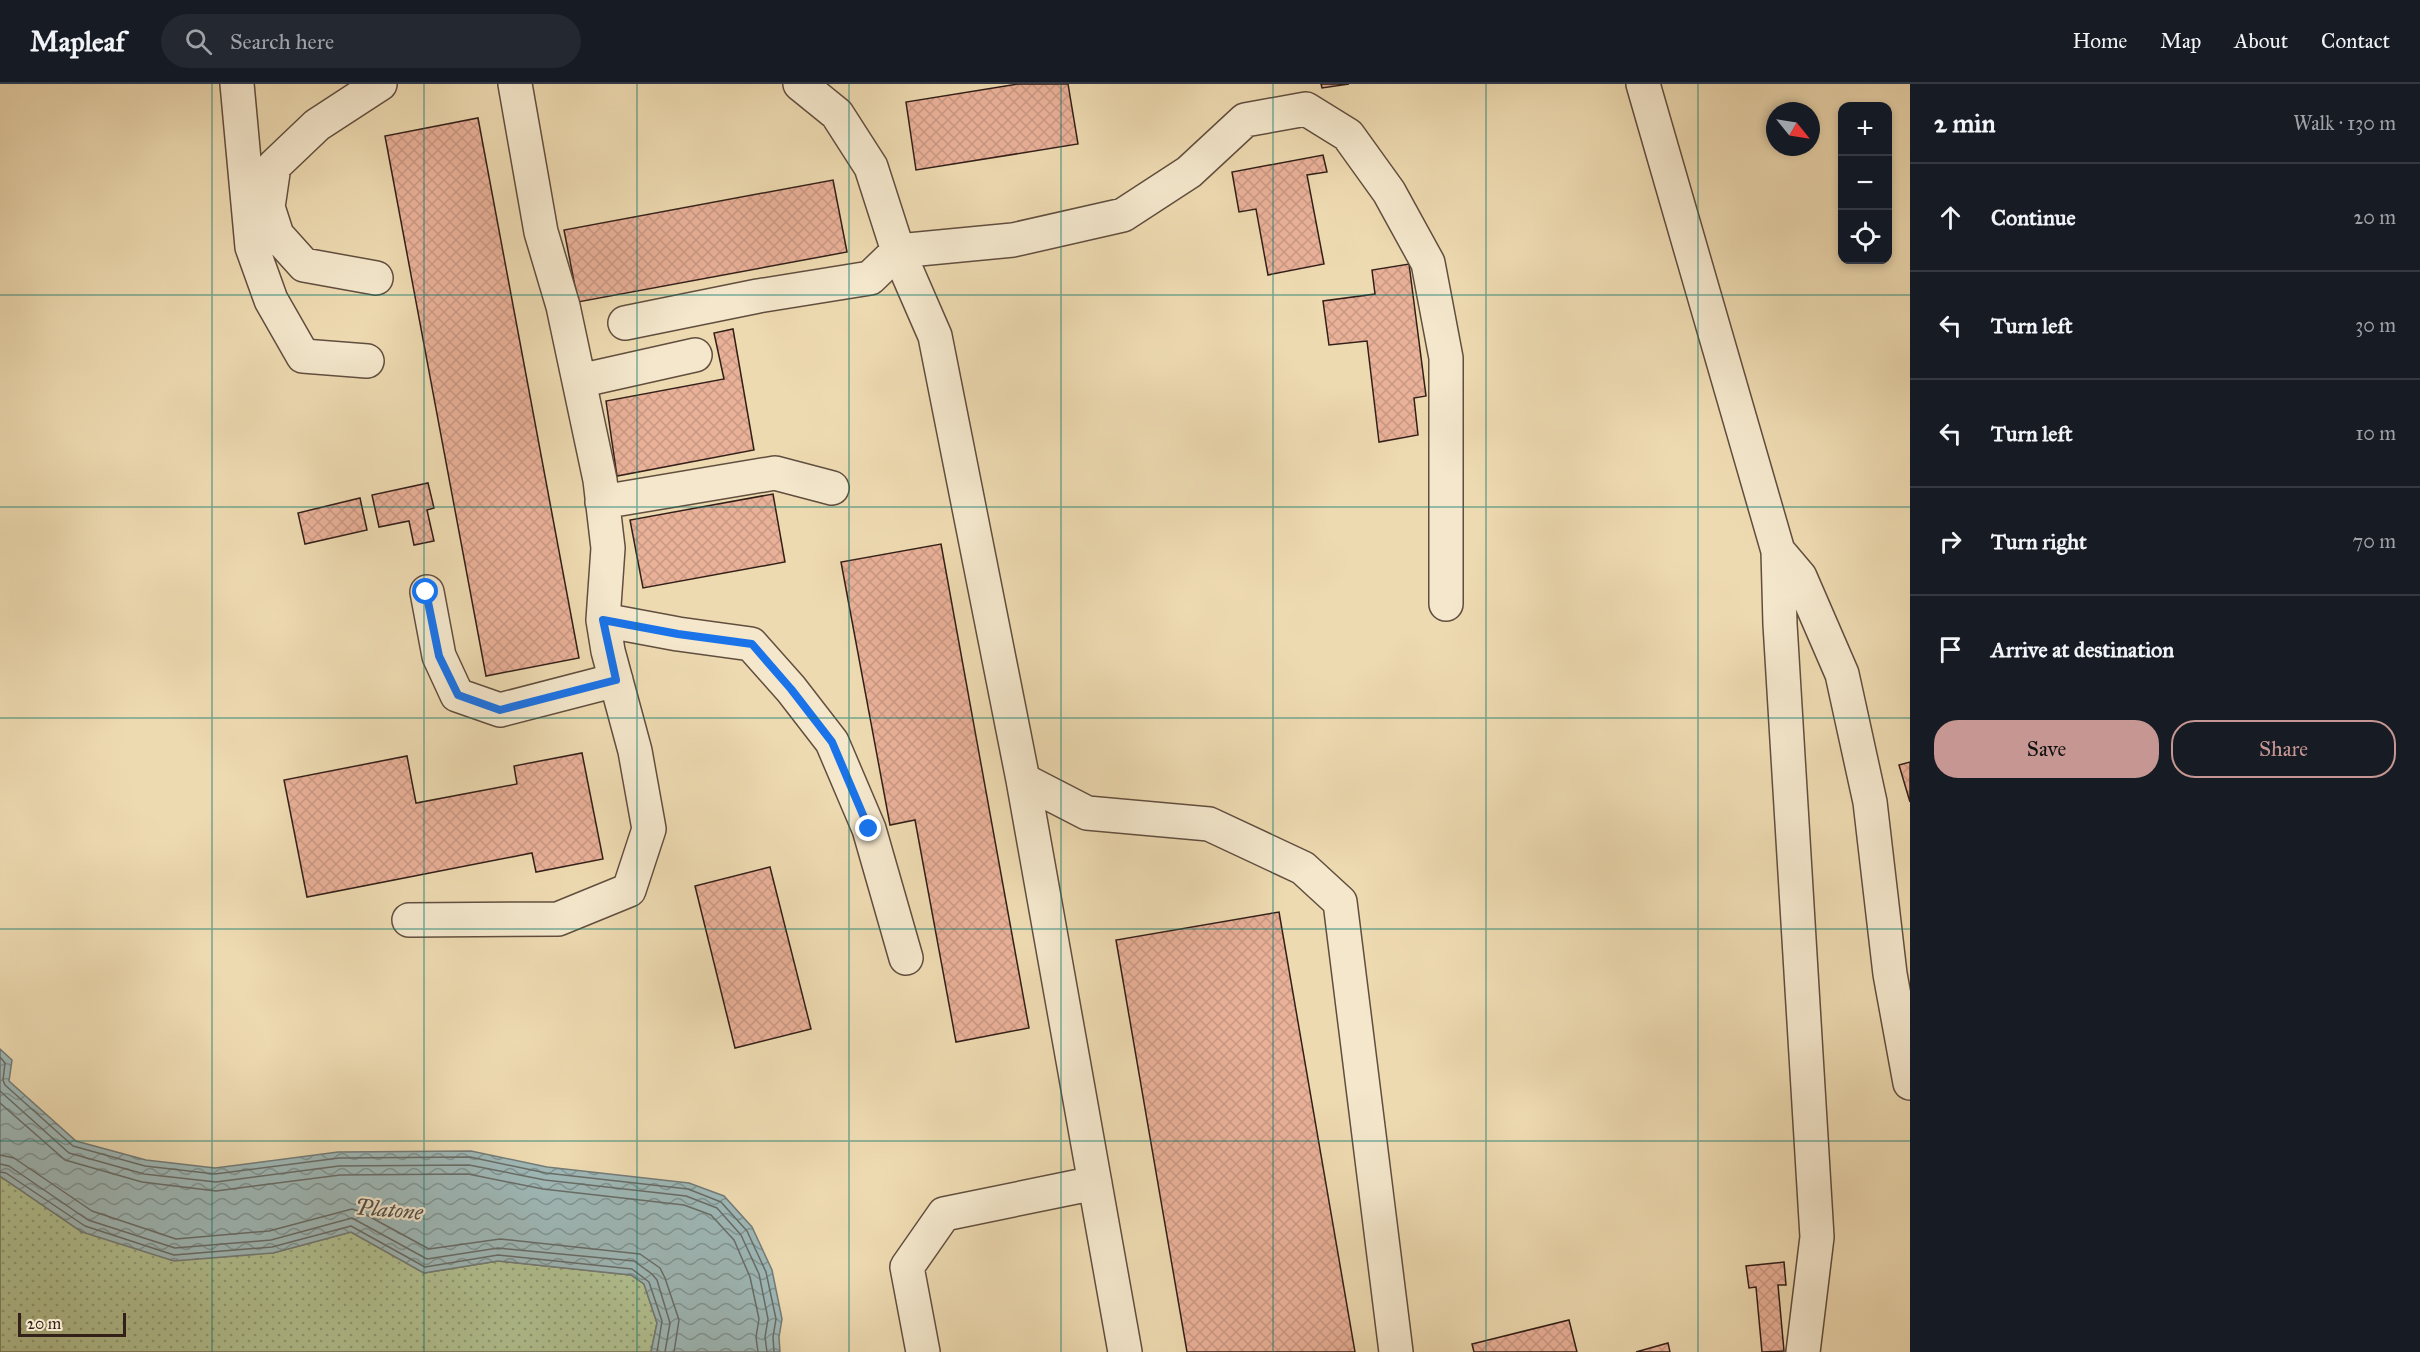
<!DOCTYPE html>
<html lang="en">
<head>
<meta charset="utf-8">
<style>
  :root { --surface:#171b24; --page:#242831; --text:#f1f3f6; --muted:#9ea1a6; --line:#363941; --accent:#c59692 }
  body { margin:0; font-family:"IM FELL Great Primer",serif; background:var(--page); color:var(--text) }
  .controls { position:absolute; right:18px; top:18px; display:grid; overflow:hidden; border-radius:12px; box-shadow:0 3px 9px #0003 }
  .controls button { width:54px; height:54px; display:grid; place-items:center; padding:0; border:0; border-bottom:2px solid var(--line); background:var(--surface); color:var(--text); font:30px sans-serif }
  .compass { position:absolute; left:1766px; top:18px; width:54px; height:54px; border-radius:50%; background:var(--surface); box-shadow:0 3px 9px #0003; rotate:120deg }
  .scale { position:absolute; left:18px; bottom:15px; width:108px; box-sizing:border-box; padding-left:6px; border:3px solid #322019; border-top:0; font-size:16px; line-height:21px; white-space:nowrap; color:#322019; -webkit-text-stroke:4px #f4e7cc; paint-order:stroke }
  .stop { position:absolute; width:18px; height:18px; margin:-14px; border:4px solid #1a73e8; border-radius:50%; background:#fff }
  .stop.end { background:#1a73e8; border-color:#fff; box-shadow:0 2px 6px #0008 }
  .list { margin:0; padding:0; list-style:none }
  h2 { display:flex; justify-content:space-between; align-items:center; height:78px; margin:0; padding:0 24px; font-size:26px }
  h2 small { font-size:20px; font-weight:400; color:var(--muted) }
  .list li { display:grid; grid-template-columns:39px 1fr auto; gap:18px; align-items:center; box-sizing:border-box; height:108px; padding:0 24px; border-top:2px solid var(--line) }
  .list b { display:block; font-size:22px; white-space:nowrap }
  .list em { font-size:20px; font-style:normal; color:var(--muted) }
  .actions { display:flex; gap:12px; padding:18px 24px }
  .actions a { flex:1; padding:14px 0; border:2px solid var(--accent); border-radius:24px; text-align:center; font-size:21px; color:var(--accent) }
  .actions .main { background:var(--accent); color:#111 }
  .icon { flex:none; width:33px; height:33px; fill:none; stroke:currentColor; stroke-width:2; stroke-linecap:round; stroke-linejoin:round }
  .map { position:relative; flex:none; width:1910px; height:1268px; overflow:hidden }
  header { display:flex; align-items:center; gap:36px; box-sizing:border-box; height:84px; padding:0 30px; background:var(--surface); border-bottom:2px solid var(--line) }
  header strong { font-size:28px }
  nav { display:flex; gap:33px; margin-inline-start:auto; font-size:21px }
  .search { width:420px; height:54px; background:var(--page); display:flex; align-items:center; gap:15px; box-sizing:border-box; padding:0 21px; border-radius:33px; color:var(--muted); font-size:22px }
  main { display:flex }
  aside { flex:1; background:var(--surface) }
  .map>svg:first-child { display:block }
</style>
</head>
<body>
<header>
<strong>Mapleaf</strong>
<div class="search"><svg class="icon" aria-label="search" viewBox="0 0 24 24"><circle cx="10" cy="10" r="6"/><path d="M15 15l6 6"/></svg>Search here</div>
<nav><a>Home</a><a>Map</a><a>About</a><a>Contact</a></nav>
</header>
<main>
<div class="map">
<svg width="1910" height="1268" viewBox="0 0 1910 1268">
  <defs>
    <pattern id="park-dots" width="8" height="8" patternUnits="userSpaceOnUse" patternTransform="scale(1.5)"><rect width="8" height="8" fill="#b2c191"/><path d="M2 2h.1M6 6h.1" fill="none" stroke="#919c76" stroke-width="1.8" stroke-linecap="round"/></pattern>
    <pattern id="water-waves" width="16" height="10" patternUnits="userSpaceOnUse" patternTransform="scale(1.5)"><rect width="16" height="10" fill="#9eb8b7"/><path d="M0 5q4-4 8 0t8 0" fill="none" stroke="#819594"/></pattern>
    <pattern id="building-cross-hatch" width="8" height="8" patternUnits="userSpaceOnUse" patternTransform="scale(1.5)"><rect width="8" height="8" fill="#eab199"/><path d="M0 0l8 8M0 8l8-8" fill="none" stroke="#c99883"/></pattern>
  </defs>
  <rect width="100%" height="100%" fill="#eedab1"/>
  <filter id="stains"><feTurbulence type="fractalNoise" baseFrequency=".00333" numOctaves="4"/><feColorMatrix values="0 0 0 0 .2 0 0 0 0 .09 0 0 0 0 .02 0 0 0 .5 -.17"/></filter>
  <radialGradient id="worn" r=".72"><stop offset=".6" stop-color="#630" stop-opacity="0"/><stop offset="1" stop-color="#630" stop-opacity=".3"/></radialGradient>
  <path fill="url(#park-dots)" stroke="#727055" stroke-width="1.5" d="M0,1092L82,1148L273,1169L351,1148L424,1189L498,1177L631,1191L644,1200L657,1239L651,1268H0Z"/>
  <path fill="url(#water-waves)" stroke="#737b78" stroke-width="1.5" d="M0,965L12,976L9,997L76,1057L146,1076L215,1084L338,1068L471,1067L547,1083L689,1099L724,1112L752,1143L772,1186L782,1235L779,1253L780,1268H651L657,1239L644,1200L631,1191L498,1177L424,1189L351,1148L273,1169L174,1177L82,1148L0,1092Z"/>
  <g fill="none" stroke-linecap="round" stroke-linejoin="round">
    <path stroke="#686c68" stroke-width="1.5" d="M0,973L5,979L3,996L5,1001L73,1062L145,1082L215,1090L339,1074L470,1073L546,1089L688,1105L721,1118L747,1147L766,1188L776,1235L773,1253L774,1268
      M0,1007L69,1069L144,1090L216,1098L339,1082L469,1081L545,1096L686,1112L717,1124L741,1151L759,1190L768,1235L765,1253L767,1268
      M0,1019L65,1076L142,1098L216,1107L340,1091L468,1090L543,1105L684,1121L711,1131L734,1156L750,1193L759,1235L756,1253L758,1268
      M0,1071L14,1074L92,1127L176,1155L269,1147L352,1125L361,1128L429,1165L500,1155L640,1170L660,1184L665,1194L679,1236L674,1268
      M0,1080L9,1082L88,1136L175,1164L271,1156L352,1134L427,1175L498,1164L634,1177L652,1190L657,1196L670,1239L665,1268
      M0,1088L6,1089L85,1142L174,1171L272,1163L351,1142L425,1183L498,1171L632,1185L649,1198L662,1237L657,1268"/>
  </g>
  <path fill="url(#building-cross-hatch)" stroke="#322019" stroke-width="1.5" d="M1018,0H1068L1078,60L916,86L906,18Z
    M1321,0H1349L1322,4Z
    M478,34L579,574L486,592L385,52Z
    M1323,71L1327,88L1307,91L1324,180L1268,191L1256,125L1239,128L1232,88Z
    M833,96L847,168L578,218L564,146Z
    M1409,180L1426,312L1414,314L1418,351L1379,358L1367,257L1329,261L1323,217L1375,210L1372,186Z
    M733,245L754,366L617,392L606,317L724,295L714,249Z
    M428,399L434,424L427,426L434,457L414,461L409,437L379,443L372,411Z
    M773,410L785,478L643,504L630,436Z
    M360,414L367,446L305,460L298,429Z
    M941,460L1029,944L956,958L915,736L890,741L841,478Z
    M582,669L603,775L536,788L532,769L307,813L284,696L407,672L416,719L517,700L514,682Z
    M1910,678V718L1899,681Z
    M770,783L811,945L735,964L695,802Z
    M1279,828L1355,1268H1187L1116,856Z
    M1784,1178L1786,1201H1778L1784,1267L1762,1268L1756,1203L1749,1204L1746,1182Z
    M1569,1236L1577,1268H1474L1472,1260Z
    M1668,1259L1670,1268H1636Z"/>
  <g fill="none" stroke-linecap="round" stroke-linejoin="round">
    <defs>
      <path id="minor" d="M237,0L252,163L271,216L303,272L367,277
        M800,0L837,30L871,83L898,167L935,252L1023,696L1125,1268
        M1643,0L1778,467L1780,540L1817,1153L1803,1268
        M376,194L304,181L277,151L268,123L274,82L317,41L380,0
        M625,239L758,212L870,194L898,167L1013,156L1123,131L1189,88L1245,36L1306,25L1348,51L1389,108L1428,179L1446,274V520
        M579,297L695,271
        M602,418L775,389L832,404
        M1778,467L1800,493L1842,590L1870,718L1890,890L1910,999
        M427,508L439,572L457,611L500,626L616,596
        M603,536L678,550L751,560L791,605L832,658L869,745L906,874
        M1023,696L1087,729L1209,740L1303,784L1340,818L1396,1268
        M409,836L558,835L629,806L649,745L635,667L608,567L603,536L608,464L600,396L563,222L541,148L515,0
        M923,1268L907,1183L944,1130L1095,1099"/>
    </defs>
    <use href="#minor" stroke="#614e3f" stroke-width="36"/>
    <use href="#minor" stroke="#f4e7cc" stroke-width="33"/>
  </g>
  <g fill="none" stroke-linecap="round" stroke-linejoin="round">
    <path stroke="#1a73e8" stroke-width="8" d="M426,508L439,572L458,611L500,626L616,596L603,536L678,550L752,560L791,605L832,658L869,745"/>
  </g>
  <path fill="none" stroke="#0f766e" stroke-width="1.5" stroke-opacity="0.55" d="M212,0V1268M424,0V1268M637,0V1268M849,0V1268M1061,0V1268M1273,0V1268M1486,0V1268M1698,0V1268M0,211H1910M0,423H1910M0,634H1910M0,845H1910M0,1057H1910"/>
  <g text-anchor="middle" stroke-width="4.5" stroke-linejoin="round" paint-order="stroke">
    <g font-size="22" font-style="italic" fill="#524e48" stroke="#f4e7cc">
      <text transform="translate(389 1125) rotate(5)" y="8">Platone</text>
    </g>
  </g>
  <rect width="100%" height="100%" filter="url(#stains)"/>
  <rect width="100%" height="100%" fill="url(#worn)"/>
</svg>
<div class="controls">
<button>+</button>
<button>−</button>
<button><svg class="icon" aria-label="locate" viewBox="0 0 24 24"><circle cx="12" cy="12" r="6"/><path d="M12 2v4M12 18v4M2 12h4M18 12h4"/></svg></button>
</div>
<svg class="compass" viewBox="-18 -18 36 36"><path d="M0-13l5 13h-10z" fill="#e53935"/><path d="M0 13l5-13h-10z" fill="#9ea1a6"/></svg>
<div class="scale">20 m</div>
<div class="stop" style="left:426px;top:508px"></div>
<div class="stop end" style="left:869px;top:745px"></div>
</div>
<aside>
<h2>2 min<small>Walk · 130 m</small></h2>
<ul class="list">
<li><svg class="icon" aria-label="ahead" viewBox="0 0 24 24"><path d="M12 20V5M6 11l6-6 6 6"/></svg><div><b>Continue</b></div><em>20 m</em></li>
<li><svg class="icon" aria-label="left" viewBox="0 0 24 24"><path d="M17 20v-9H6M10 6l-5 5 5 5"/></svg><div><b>Turn left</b></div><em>30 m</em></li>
<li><svg class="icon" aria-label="left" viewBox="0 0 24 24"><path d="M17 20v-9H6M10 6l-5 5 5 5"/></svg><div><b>Turn left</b></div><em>10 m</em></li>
<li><svg class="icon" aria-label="right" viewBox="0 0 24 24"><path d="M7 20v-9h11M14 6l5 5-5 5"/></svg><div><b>Turn right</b></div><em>70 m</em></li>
<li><svg class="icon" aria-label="arrive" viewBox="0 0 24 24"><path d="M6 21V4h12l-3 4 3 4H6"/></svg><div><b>Arrive at destination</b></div></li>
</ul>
<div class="actions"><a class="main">Save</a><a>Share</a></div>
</aside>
</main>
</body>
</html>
